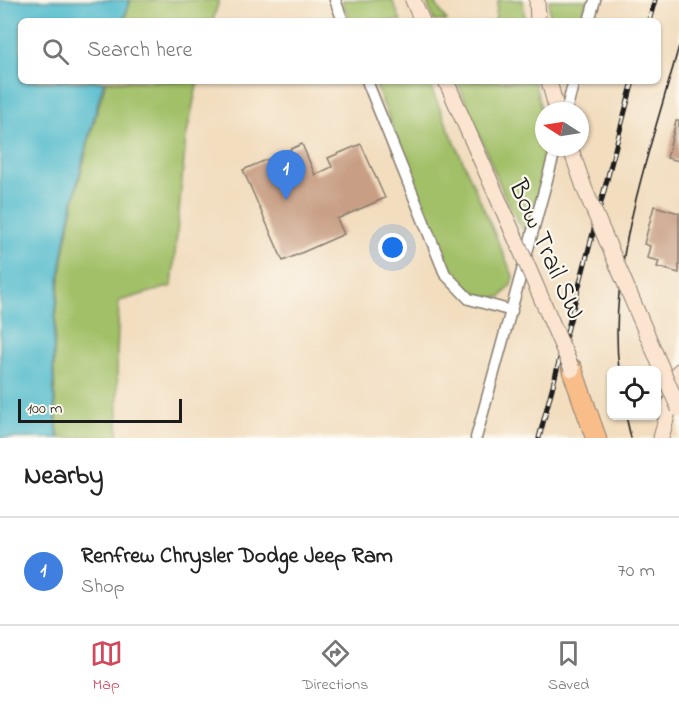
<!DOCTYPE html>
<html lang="en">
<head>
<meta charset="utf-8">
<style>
  :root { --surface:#fff; --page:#f6f6f6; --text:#222; --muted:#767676; --line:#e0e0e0; --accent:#d1495b }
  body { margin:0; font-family:"Indie Flower",sans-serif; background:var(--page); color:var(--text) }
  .controls { position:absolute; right:18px; bottom:18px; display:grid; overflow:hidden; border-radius:9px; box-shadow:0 2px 4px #0004 }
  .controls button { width:54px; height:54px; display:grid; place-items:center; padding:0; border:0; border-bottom:2px solid var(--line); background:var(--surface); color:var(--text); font:30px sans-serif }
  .compass { position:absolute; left:535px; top:102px; width:54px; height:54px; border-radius:50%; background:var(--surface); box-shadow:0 2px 4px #0004; rotate:282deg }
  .scale { position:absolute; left:18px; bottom:15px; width:164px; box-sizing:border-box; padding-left:6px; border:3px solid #1c1c1c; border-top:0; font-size:16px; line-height:21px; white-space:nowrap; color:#1c1c1c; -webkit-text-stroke:4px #fbf7ec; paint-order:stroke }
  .you { position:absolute; left:393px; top:248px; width:21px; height:21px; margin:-15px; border:4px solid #fff; border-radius:50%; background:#1a73e8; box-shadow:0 0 0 9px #1a73e833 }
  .badge { display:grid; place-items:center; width:39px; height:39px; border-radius:50%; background:var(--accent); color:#fff; font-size:20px; font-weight:700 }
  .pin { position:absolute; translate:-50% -50px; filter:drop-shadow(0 2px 3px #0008) }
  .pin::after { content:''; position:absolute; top:32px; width:21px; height:18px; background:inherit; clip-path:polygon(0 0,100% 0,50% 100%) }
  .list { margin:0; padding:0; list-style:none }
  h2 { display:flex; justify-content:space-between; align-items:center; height:78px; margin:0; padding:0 24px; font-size:26px }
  h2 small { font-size:20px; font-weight:400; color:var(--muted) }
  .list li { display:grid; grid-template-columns:39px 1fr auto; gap:18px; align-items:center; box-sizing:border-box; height:108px; padding:0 24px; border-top:2px solid var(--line) }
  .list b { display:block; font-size:22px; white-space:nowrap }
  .list p { margin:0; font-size:20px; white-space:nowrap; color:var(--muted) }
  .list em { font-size:20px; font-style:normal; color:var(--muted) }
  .icon { flex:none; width:33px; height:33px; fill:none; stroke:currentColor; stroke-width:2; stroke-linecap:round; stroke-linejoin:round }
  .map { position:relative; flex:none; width:679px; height:438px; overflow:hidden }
  .search { position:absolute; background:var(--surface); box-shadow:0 2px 4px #0004; left:18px; right:18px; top:18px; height:66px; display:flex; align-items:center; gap:15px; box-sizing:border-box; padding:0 21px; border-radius:9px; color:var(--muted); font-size:22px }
  .sheet { height:186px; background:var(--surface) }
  nav { display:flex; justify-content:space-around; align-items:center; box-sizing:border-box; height:84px; border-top:2px solid var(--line); background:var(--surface); font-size:16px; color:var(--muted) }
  nav a { display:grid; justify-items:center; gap:3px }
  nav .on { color:var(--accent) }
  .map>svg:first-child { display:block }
</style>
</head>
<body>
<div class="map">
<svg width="679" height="438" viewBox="0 0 679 438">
  <rect width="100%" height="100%" fill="#fbf7ec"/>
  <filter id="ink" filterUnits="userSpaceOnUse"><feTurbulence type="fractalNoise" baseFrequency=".0167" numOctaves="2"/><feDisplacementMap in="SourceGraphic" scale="12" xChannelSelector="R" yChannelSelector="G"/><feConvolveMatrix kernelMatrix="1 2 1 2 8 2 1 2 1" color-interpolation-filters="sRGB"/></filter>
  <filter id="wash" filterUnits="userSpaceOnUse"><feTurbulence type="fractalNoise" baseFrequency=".008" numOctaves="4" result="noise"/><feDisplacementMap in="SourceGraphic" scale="24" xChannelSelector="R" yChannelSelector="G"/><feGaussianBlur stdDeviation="1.35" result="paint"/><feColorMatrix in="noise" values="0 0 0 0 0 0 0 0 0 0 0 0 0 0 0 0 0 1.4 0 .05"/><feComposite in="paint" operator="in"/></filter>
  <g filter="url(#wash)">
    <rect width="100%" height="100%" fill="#f2ddbf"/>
    <path fill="#a2c068" stroke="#5f6e42" stroke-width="1.5" d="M131,0H219L213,21H124Z
      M342,0H392L401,21H350Z
      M426,0H433L447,21H434Z
      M498,0H523L525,21H495Z
      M549,0H587L582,21H550Z
      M106,81H198L186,138L172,286L119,301L117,352L118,438H59C42,318 72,196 106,81Z
      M374,81H428L513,276L511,285L501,297C479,301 462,287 450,270Z
      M457,81H534L544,121V147H551L532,217L524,232L505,197Z"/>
    <path fill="#51bbcd" stroke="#366c74" stroke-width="1.5" d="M0,0H130L123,21H21V81H104C71,196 41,317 58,438H0Z"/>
    <g id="blocks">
      <path fill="#c89e84" d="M676,121H679V161L667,158Z
        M302,144L315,175L332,167L328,158L361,144L385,198L337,219L344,234L283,261L243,170Z
        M654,206L679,213V273L657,267L659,261L647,258L650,246L644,244Z"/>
    </g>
  </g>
  <g filter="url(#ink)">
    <use href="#blocks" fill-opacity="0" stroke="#877c6e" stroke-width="1.5"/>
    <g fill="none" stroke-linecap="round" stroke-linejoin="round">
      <defs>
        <path id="minor" d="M335,0L343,21
          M589,21L595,0
          M367,81L445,274L469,299L512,311
          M566,111L574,81
          M476,438L556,147"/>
        <path id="secondary" d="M413,0L422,21
          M537,0L538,21
          M446,81L514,235
          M549,81L557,111
          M661,438L679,371"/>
        <path id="motorway" d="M572,369L596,438"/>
      </defs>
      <use href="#minor" stroke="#877c6e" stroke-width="13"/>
      <use href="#secondary" stroke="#877c6e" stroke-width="17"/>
      <use href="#motorway" stroke="#877c6e" stroke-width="22"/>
      <use href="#minor" stroke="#fff" stroke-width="10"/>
      <use href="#secondary" stroke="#fce5d0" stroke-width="15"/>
      <use href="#motorway" stroke="#f8bd89" stroke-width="20"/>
      <path stroke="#1c1c1c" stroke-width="1.5" d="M619,370C607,264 651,148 679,46
        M626,416L631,438"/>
      <defs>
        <path id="rail" d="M649,21L655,0
          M539,438L633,81"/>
      </defs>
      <use href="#rail" stroke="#1c1c1c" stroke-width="5"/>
      <use href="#rail" stroke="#fbf7ec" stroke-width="3" stroke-dasharray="9" stroke-linecap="butt"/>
      <defs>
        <path id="secondary-bridge" d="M570,147L585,190L679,409
          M514,235L572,369"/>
      </defs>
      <use href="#secondary-bridge" stroke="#877c6e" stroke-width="17" stroke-linecap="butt"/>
      <use href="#secondary-bridge" stroke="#fce5d0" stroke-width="15"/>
    </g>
  </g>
  <g text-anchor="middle" stroke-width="4.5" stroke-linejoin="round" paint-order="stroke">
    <g font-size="27" fill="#1c1c1c" stroke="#fbf7ec">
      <text transform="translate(548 249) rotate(66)" y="9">Bow Trail SW</text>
    </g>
  </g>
</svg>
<div class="controls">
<button><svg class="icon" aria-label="locate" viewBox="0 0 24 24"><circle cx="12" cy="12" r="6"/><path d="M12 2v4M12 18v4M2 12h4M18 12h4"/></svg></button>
</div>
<svg class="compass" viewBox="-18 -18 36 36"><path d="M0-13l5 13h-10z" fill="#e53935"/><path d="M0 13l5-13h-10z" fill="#767676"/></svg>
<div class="scale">100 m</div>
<div class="you"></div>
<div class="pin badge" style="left:286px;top:200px;background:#3f7fe0">1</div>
<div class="search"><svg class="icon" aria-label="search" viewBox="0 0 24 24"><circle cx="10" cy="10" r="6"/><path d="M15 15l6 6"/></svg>Search here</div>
</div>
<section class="sheet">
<h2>Nearby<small></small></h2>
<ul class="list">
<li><span class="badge" style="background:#3f7fe0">1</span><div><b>Renfrew Chrysler Dodge Jeep Ram</b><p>Shop</p></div><em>70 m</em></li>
</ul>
</section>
<nav>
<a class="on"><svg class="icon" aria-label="map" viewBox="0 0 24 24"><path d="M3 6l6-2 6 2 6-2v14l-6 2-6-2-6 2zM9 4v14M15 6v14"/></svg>Map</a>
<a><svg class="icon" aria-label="directions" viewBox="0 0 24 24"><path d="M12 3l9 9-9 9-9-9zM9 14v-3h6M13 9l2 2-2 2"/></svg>Directions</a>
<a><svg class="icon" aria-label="saved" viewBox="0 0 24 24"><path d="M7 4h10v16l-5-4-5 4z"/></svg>Saved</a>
</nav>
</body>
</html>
